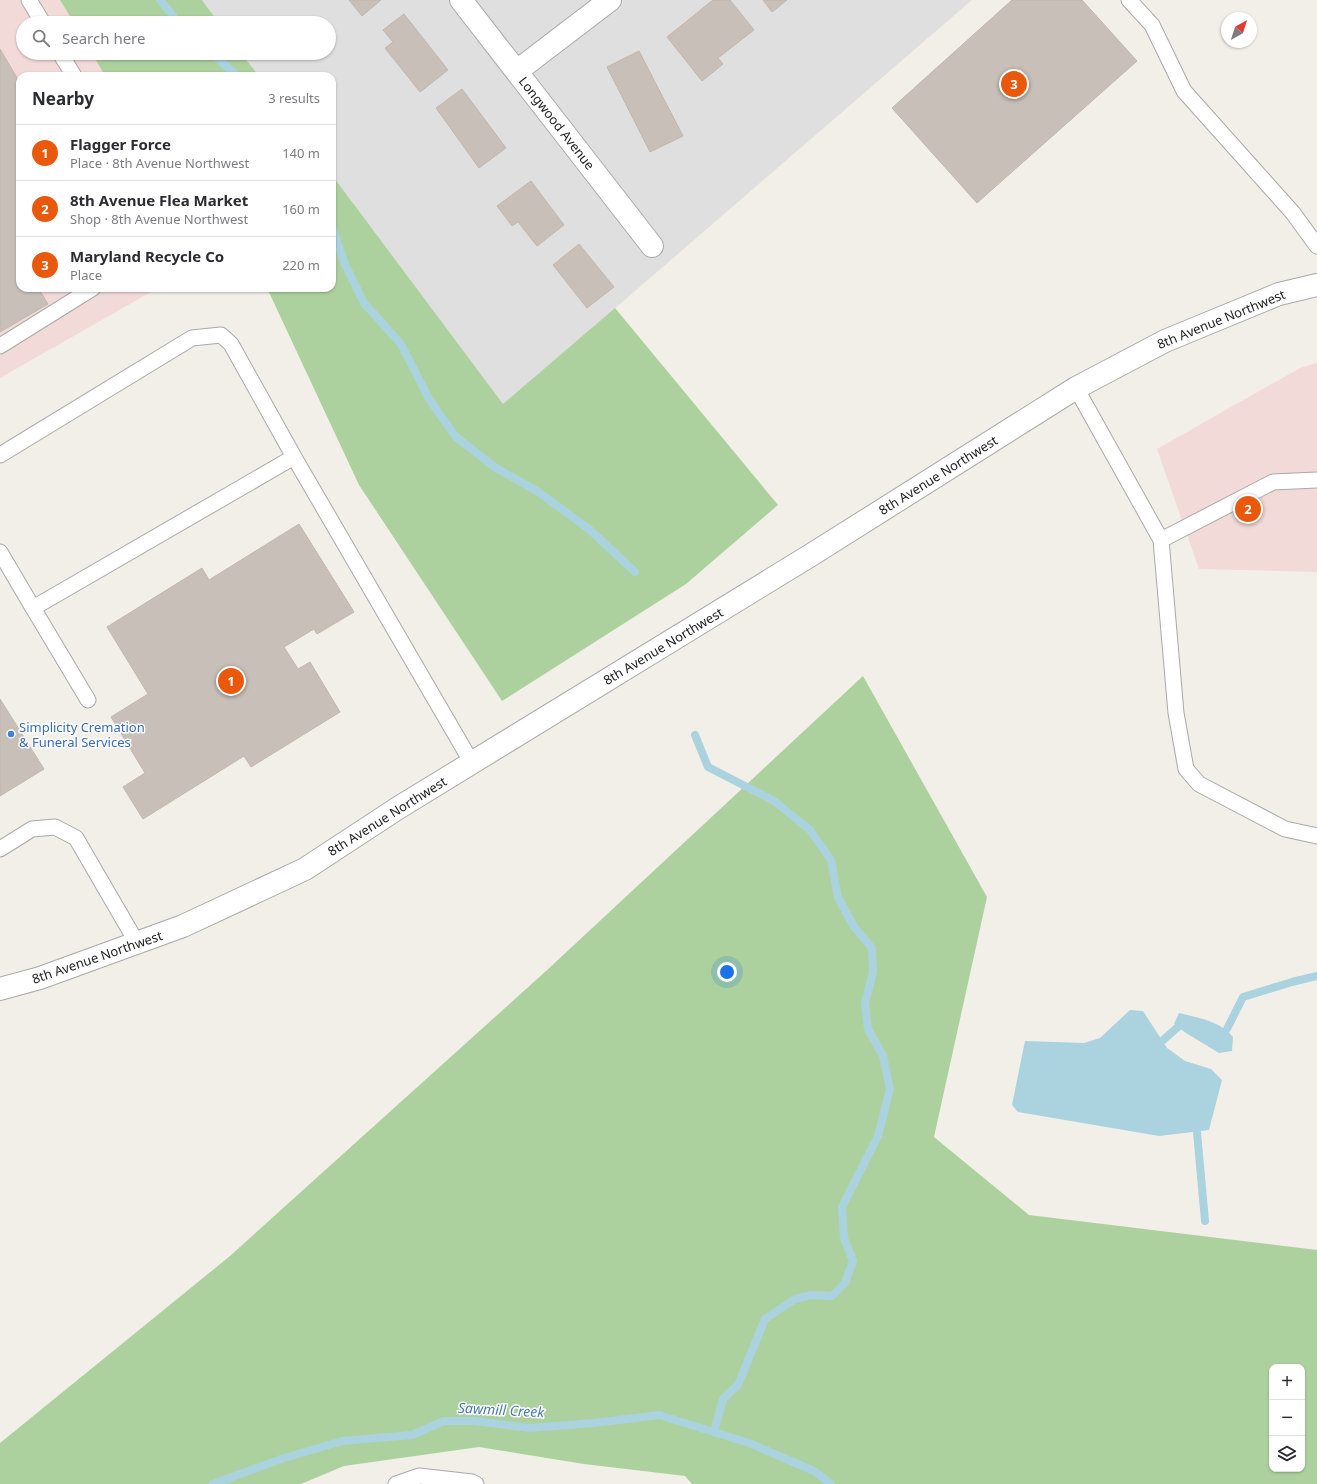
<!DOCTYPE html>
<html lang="en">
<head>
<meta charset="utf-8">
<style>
  :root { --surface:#fff; --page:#f2f2f3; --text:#2b2b33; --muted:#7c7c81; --line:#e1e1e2; --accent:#ea580c }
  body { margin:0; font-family:"Noto Sans",sans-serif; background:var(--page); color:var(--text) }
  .controls { position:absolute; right:12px; bottom:12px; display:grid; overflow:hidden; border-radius:8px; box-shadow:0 1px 3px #0004 }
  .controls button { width:36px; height:36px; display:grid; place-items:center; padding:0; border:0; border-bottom:1px solid var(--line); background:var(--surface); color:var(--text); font:20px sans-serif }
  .compass { position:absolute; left:1221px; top:12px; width:36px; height:36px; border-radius:50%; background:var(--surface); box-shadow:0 1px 3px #0004; rotate:39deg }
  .you { position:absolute; left:727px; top:972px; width:14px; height:14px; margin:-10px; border:3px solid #fff; border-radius:50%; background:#1a73e8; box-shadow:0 0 0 6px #1a73e833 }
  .badge { display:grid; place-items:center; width:26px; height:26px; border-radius:50%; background:var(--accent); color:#fff; font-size:13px; font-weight:700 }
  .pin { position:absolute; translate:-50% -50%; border:2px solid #fff; box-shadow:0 1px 4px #0006 }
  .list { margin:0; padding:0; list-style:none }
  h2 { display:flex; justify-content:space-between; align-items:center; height:52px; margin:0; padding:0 16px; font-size:17px }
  h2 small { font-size:13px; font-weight:400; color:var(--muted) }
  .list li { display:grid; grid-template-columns:26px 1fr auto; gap:12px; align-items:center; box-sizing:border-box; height:56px; padding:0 16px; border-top:1px solid var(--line) }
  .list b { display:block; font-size:15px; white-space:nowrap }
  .list p { margin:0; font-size:13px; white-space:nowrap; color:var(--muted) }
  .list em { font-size:13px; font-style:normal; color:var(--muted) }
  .icon { flex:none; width:22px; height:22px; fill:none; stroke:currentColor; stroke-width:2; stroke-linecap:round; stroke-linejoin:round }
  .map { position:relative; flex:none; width:1317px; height:1484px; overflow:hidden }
  .search { position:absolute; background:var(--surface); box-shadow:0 1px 3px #0004; left:16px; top:16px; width:320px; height:44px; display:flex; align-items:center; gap:10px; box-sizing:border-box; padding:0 14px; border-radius:22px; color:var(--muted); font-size:15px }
  .panel { position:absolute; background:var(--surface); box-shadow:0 1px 3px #0004; left:16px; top:72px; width:320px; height:220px; border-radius:12px }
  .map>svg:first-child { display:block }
</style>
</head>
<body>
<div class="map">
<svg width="1317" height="1484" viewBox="0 0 1317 1484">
  <rect width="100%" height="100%" fill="#f2efe9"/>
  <path fill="#e0dfdf" d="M202,0H972L503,405L332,175V76H259L241,53H329V23H219Z"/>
  <path fill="#f2dad9" d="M0,0H60L74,23H23V53H92L105,76H20V288H158L0,378Z
    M1317,363V572L1199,569L1157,449L1300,368Z"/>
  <path fill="#add19e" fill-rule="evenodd" d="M60,0H202L219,23H74Z
    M92,53H241L259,76H105Z
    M332,175L503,404L615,308L778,505L686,584L502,701L359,485L267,288H332Z
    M863,676L987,897L934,1137L1029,1215L1317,1250V1484H692L685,1476L584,1464L479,1447L344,1466L301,1484H0V1443L230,1256L546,971ZM1272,1367H1302V1469H1272Z"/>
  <path fill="#aad3df" d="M1130,1010L1143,1011L1167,1048L1185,1061L1211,1069L1222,1080L1209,1130L1159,1136L1018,1112L1012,1105L1025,1041L1084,1043L1100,1038Z
    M1179,1013C1199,1018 1220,1021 1233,1037L1232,1051L1219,1053L1186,1033L1174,1024Z"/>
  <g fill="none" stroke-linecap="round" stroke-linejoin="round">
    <path stroke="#aad3df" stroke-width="8" d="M160,0L179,23
      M212,53L237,76
      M332,226L344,262L364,303L401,344L429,399L455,436L496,468L537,491L589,529L635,572
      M695,735L708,767L774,801L810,830L831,860L838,897L854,927L872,948L873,972L865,1003L868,1029L883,1056L890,1089L878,1136L842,1207L844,1238L853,1261L845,1283L832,1296L811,1295L795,1299L765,1319L738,1385L723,1399L714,1432
      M1227,1029L1243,997L1292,982L1317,976
      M1162,1041L1178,1027
      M1197,1132L1205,1221
      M213,1484L281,1459L342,1441L412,1435L444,1421H474L529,1428L594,1423L659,1415L749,1443L814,1471L831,1484"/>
  </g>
  <path fill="#c7bfb8" stroke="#c4b6ab" d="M349,0H381L362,16Z
    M713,0H730L754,30L718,58L723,64L702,81L667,37Z
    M763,0H787L772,12Z
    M1012,0H1082L1137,61L977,203L892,108Z
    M404,14L448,70L420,92L385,48L393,42L383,30Z
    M0,49L20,83V288H38L48,304L0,332Z
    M639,51L683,136L650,152L607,67Z
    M462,89L506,148L479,168L436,108Z
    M531,181L564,225L537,246L518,222L512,226L497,206Z
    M579,244L614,287L587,308L553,265Z
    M299,524L354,612L317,634L314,629L284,647L298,669L310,662L340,712L251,767L244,756L143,819L123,787L145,773L111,717L148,694L107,627L202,568L209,580Z
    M0,699L44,769L0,796Z"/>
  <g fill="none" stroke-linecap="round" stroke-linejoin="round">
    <defs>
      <path id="service" d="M29,0L43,23
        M1129,0L1152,25L1184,91L1293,213L1317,246
        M60,53L74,76
        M0,346L93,288
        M1076,388L1161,540L1176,713L1186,769L1199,784L1285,829L1317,836
        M0,455L192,338L221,335L231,344L294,457
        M1161,540L1273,482L1317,480
        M0,552L33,608
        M88,700L33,608L294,457L472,763
        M0,849L32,829L55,827L76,838L137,943
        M396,1484L419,1476L472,1482L476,1484"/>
      <path id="minor" d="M461,0L652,246
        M517,71L610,0"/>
      <path id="tertiary" d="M0,989L40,978L183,926L305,869L398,808L811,555L1076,388L1165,341L1279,294L1317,285"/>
    </defs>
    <use href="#service" stroke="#a9a9a9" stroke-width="17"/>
    <use href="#minor" stroke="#a9a9a9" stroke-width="24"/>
    <use href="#tertiary" stroke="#a9a9a9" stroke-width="24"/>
    <use href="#service" stroke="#fff" stroke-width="15"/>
    <use href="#minor" stroke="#fff" stroke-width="22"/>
    <use href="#tertiary" stroke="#fff" stroke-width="22"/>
  </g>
  <circle fill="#3f7fe0" stroke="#fff" stroke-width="1.5" cx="11" cy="734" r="4"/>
  <g text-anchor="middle" stroke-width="3" stroke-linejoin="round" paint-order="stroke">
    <g font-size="13" fill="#222" stroke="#fff">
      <text transform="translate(557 123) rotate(52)" y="5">Longwood Avenue</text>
      <text transform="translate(1221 319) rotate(-22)" y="5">8th Avenue Northwest</text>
      <text transform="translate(938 475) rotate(-32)" y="5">8th Avenue Northwest</text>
      <text transform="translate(663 646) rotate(-31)" y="5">8th Avenue Northwest</text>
      <text transform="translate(387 816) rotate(-32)" y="5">8th Avenue Northwest</text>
      <text transform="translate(97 957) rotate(-19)" y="5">8th Avenue Northwest</text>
    </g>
    <g font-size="13" fill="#366cbe" stroke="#fff" text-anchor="start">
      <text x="19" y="732">Simplicity Cremation<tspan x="19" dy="15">&amp; Funeral Services</tspan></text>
    </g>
    <g font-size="14" font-style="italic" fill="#4a7aab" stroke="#fff">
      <text transform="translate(501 1410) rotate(3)" y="5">Sawmill Creek</text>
    </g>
  </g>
</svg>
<div class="controls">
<button>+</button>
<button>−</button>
<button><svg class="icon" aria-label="layers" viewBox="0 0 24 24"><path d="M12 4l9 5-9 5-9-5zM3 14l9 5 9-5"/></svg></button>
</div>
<svg class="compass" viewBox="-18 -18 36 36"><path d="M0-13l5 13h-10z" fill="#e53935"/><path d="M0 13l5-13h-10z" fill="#7c7c81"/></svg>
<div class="you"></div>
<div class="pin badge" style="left:231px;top:681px">1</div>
<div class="pin badge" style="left:1248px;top:509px">2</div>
<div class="pin badge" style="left:1014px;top:84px">3</div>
<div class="search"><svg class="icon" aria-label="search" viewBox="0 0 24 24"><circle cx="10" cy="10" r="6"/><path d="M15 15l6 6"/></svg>Search here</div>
<section class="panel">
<h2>Nearby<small>3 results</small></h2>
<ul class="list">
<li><span class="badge">1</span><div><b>Flagger Force</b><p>Place · 8th Avenue Northwest</p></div><em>140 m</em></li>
<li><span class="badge">2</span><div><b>8th Avenue Flea Market</b><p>Shop · 8th Avenue Northwest</p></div><em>160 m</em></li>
<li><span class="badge">3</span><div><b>Maryland Recycle Co</b><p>Place</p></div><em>220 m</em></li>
</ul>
</section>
</div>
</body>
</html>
